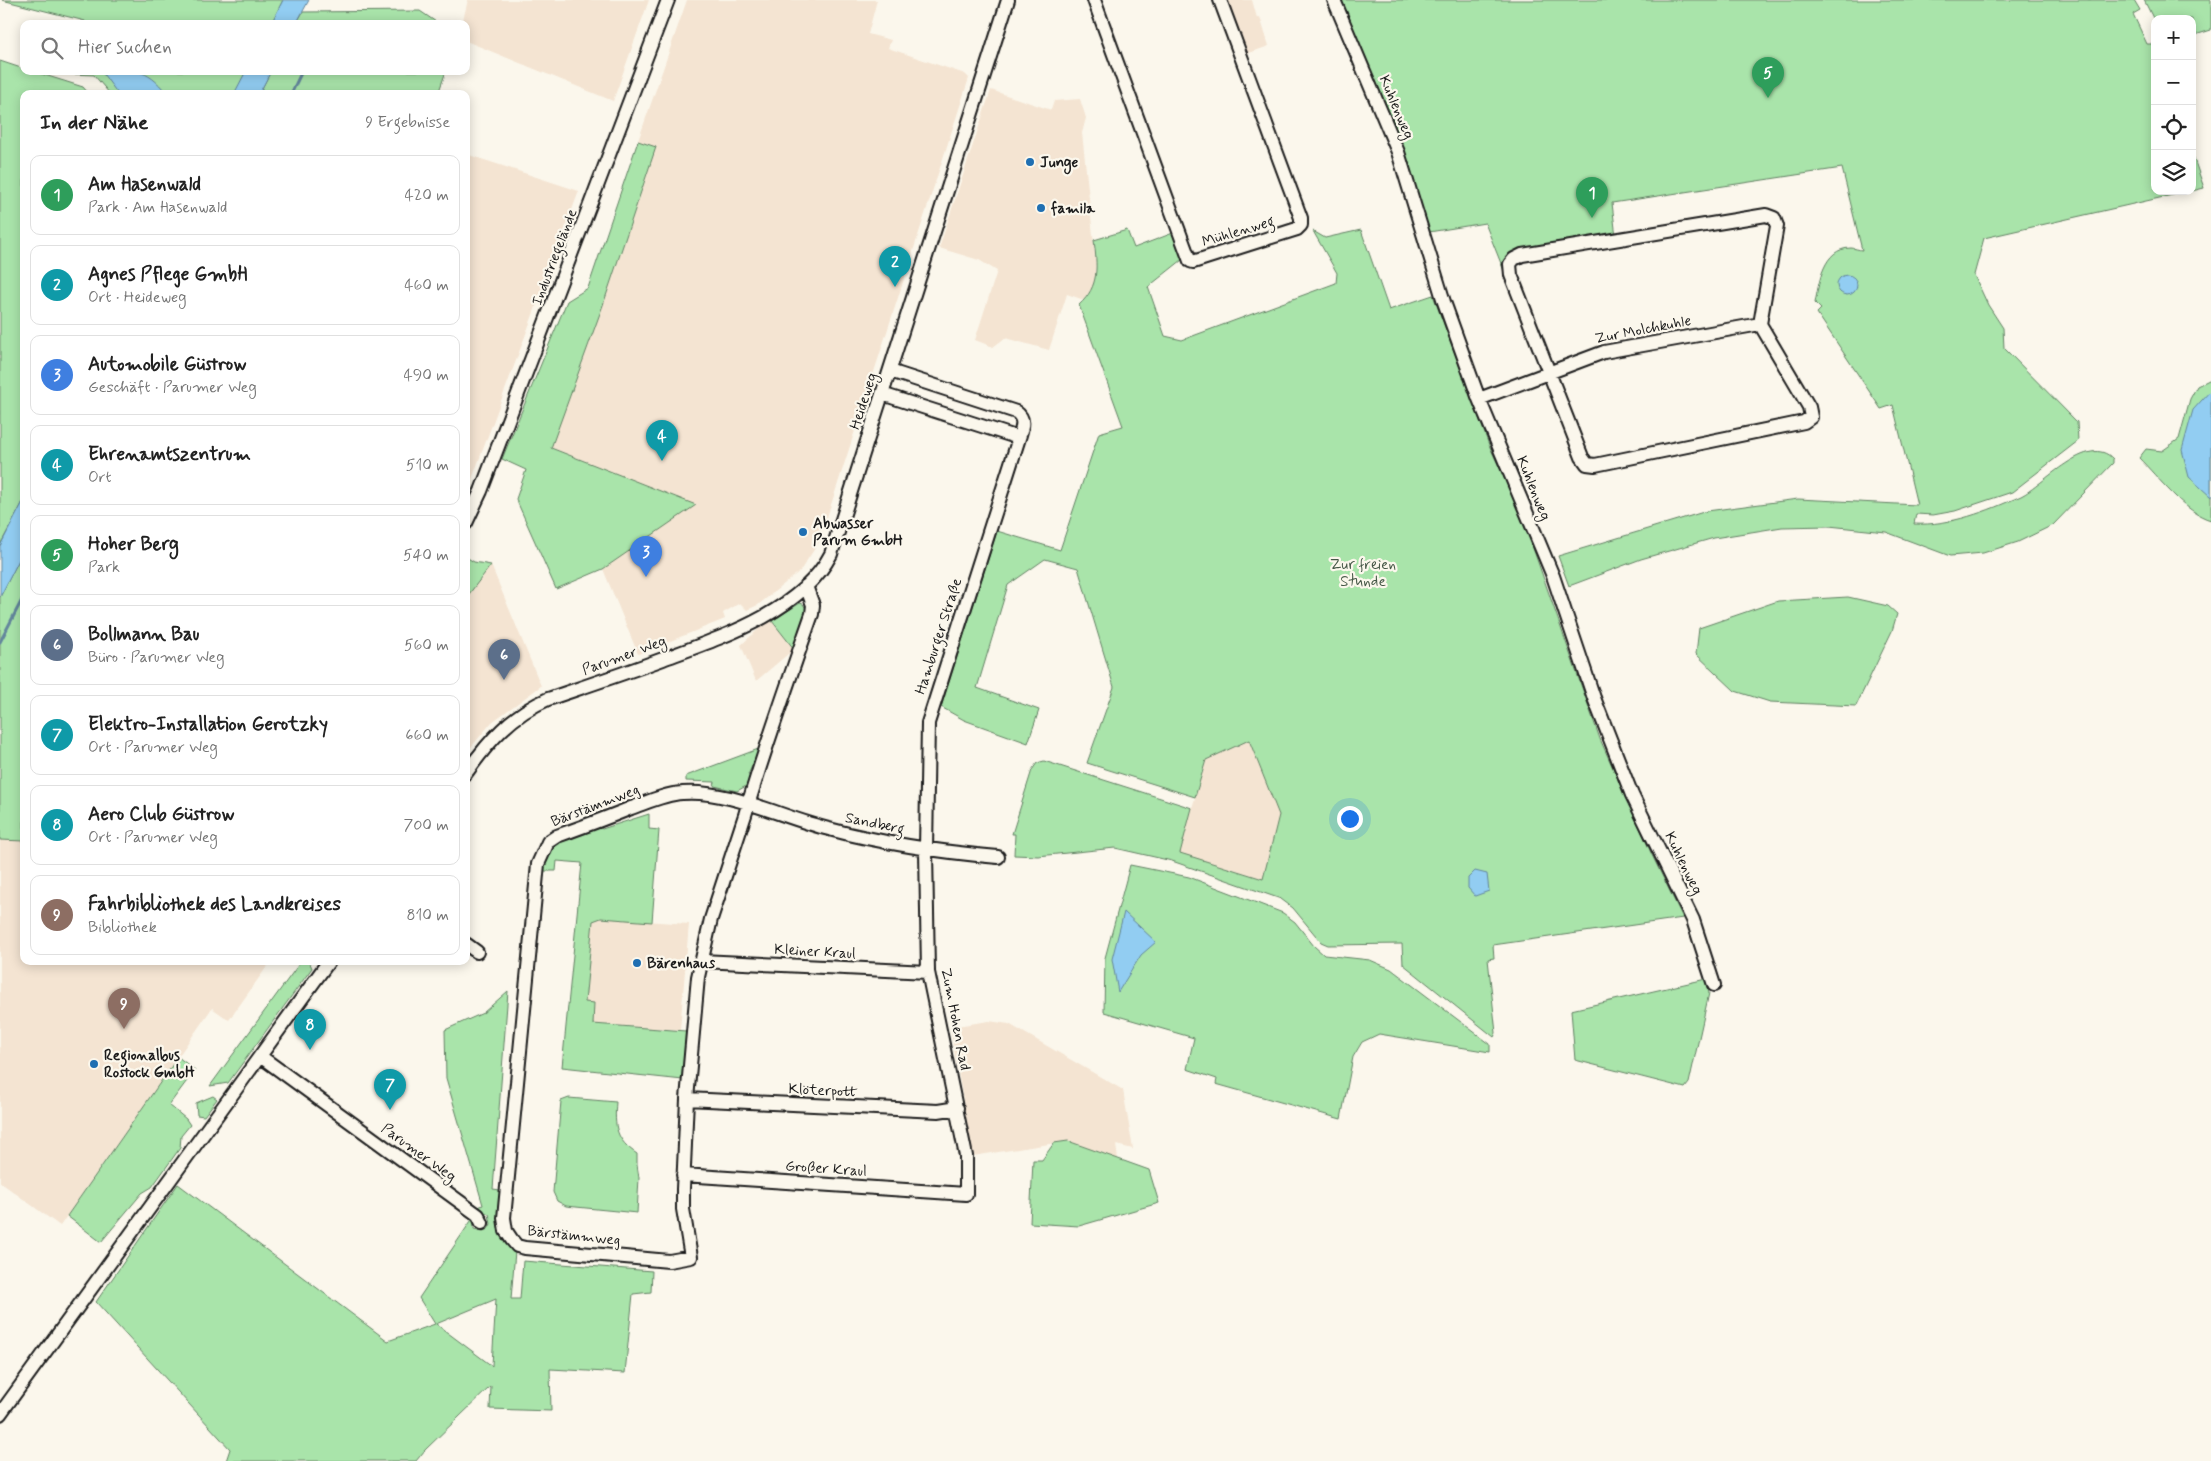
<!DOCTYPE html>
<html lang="de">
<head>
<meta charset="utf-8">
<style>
  :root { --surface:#fff; --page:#f2f2f2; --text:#222; --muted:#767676; --line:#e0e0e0; --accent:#d93025 }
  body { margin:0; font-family:Mynerve,sans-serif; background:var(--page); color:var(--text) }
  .controls { position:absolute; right:15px; top:15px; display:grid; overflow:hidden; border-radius:10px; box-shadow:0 2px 12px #0003 }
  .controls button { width:45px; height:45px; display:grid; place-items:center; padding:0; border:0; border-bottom:1px solid var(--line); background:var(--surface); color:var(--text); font:25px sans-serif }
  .you { position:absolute; left:1349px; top:818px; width:18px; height:18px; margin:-12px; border:4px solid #fff; border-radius:50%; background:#1a73e8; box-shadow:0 0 0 8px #1a73e833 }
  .badge { display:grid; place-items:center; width:32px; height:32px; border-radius:50%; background:var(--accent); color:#fff; font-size:16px; font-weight:700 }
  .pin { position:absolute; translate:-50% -41px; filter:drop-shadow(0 1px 2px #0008) }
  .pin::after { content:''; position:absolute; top:26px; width:18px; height:15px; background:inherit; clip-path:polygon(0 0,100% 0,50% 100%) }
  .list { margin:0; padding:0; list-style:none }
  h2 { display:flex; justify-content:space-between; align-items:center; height:65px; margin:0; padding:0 20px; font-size:21px }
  h2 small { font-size:16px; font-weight:400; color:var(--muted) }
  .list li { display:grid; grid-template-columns:32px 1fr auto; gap:15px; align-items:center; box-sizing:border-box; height:80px; margin:0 10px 10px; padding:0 10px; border:1px solid var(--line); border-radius:10px }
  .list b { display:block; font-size:19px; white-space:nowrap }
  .list p { margin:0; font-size:16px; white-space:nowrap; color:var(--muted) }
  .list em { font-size:16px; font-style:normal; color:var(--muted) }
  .icon { flex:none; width:28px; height:28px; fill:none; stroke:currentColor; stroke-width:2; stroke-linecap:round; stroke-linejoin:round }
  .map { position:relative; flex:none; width:2211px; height:1461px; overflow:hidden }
  .search { position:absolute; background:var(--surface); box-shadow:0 2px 12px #0003; left:20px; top:20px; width:450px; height:55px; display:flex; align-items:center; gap:12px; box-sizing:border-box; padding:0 18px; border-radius:10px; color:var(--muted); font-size:19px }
  .panel { position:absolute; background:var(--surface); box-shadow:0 2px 12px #0003; left:20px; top:90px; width:450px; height:875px; border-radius:10px }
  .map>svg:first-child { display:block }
</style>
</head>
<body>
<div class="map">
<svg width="2211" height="1461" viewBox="0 0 2211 1461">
  <rect width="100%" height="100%" fill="#fbf7ec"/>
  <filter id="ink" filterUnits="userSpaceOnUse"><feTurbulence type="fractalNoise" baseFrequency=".02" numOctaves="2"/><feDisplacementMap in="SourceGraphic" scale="10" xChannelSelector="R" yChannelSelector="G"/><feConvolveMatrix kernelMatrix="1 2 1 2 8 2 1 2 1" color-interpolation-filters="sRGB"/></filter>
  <g filter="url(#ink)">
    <path fill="#f4e4d2" d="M468,0H649L613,101L466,41V24H462Z
      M687,0H877L868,34L891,40L888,48L965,74L969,78L819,542L800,571L758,605L747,610L740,603L723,613L725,619L638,654L603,569L695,505L550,448L603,305L656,147L638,141Z
      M1231,0H1252L1257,18L1260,17L1269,46L1246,54L1227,1Z
      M991,90L1051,110L1054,101L1080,99L1086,118L1082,133L1096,263L1094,286L1084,300L1067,294L1049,350L1005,338L993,347L975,340L997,271L979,260L939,248Z
      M466,154L579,191L466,495Z
      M491,565L541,686L492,722L466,753V598Z
      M772,621L794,649L756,681L741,645L764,624Z
      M1249,740L1279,815L1264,879L1179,853L1206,760Z
      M0,840L24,841V961H271L229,1020L212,1008L60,1226L0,1182Z
      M601,918L689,924L680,1030L592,1024L585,1002L593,921Z
      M989,1021L1009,1024L1123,1090L1133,1149L1116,1145L1118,1159L1068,1141L973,1156L950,1027Z"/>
    <path fill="#a9e4aa" stroke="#628063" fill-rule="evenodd" d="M2,0H283L271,24H84L85,21Z
      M1339,0H2134L2140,10L2133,14L2147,44H2155V191H2190L1984,238L1974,275L1988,305L2003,328L2004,348L2077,422L2078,441L2012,492L1955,511L1933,515L1916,514L1914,524C1950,526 1988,511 2021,496C2042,486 2089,432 2113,459V463L2053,525L2018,542L1983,553L1950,556L1886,532L1829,526L1782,527L1714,538L1641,559L1569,586L1558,556L1707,511L1798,499L1917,505L1893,405L1881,409L1817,313L1821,309L1815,303C1819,283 1823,248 1851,248C1854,248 1859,250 1862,250L1842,168L1612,203L1616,237L1507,261L1504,271L1485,223L1429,232L1404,152Z
      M2144,0H2211V30L2192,36V19H2155V22Z
      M420,11L439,24H296L303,12Z
      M0,61L24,69V71H32L83,87L89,94H24V500L0,545Z
      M73,71H246L235,94H110L94,75L72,74Z
      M271,71H446L438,94H259Z
      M638,141L656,147L603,305L551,448L696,505L603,569L556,589L516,499L526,470L502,459L567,301L588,288Z
      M2192,153L2204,188L2192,191Z
      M1127,230L1134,248L1173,233L1182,260L1148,287L1165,336L1182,340L1336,283L1337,273L1313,231L1325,238L1361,230L1389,310L1433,295L1489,445L1521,514L1600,739L1652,855L1683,918L1493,945L1494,958L1488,959L1496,1033L1494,1037L1403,964L1402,944L1328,945L1321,942L1293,908L1281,899L1172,861L1115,848L1038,856L1014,855L1015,834H1012L1032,770L1037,763L1044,761L1192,808L1180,853L1263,879L1279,815L1249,740L1206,760L1195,797L1087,763L1114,687L1078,568L1045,559L1008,585L977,688L1039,710L1028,743L964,720L941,707L997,531L1060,550L1099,433L1123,426L1079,305C1100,286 1097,266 1094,240Z
      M2211,379V520C2185,513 2158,477 2139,458L2146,449L2162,451L2179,439L2190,399L2197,386Z
      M24,550V841L0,840V597Z
      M466,557L474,562L491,565L466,598Z
      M1848,597L1888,606L1897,614L1892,631L1856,706L1770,702L1735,691L1696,654L1699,628L1778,601Z
      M800,603L803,604L807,610L794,649L772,621Z
      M761,748L755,767L752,766L748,775L751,776L748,785L737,791L714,786L715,782L686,781V776Z
      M649,814V829L659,830L652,922L601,918L593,921L585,1002L594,1003L593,1024L686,1031L683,1080L562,1067L582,863L557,861L556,871H542L552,846L560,840L597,825L602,829Z
      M1130,865L1189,877L1283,913L1295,922L1314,946L1324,955L1370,960L1391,969L1490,1044V1052L1379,1034L1362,1042L1353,1057L1341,1119L1216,1084L1217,1079L1187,1069L1194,1038L1104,1012L1105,958Z
      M295,961H309L312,968L228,1083L210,1086L299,964Z
      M1706,979L1709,993L1689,1083L1685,1088L1575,1060L1571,1010Z
      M508,991L493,1189L500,1190C498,1216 493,1231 515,1251L511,1299H520L523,1261L652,1271L651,1292L633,1294L625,1373L550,1369L551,1411L490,1409L491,1386L425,1450L416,1461H226L230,1449L96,1302L178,1184L388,1341L435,1324L419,1298L473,1218L474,1229L483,1231L488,1229L491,1224L489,1214L476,1208L483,1205L446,1078L445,1030L483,1013ZM496,1299L492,1365V1366L436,1324Z
      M178,1057L195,1070L169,1105L186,1119L190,1125L181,1136L180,1148L152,1187L142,1193L101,1242L67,1216Z
      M213,1096L217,1099L204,1116L197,1115L196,1103Z
      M569,1098L616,1102C614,1127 616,1140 637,1154V1165L639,1178L637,1213L566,1206L557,1201L553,1192L561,1101Z
      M1068,1141L1149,1170L1159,1203L1079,1226L1030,1223L1033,1160H1042L1054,1143Z"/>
    <path fill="#92cdf2" stroke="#63869c" d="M283,0H309L296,24H271Z
      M101,71C133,71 146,66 167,94H118Z
      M246,71H271L259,94H234Z
      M1837 285a10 10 0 1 1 20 0a10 10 0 1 1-20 0Z
      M2211,390V497L2189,477L2182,450L2193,410Z
      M24,500V550L0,597V546Z
      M1475,871L1487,874L1489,891L1475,896L1468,888V878Z
      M1124,912L1156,942L1141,955L1118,992L1112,959Z"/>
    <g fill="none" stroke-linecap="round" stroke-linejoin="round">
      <path stroke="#63869c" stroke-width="3" d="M291,94L302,71
        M0,642L24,596"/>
      <defs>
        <path id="minor" d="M1094,0L1190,261L1193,262L1297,229L1301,225V218L1220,0
          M1334,0L1398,152L1444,302L1479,399L1553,576L1594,698L1632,795L1693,920L1714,985
          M1766,215L1774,218L1777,226L1760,324L1809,407L1811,417L1804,422L1595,465L1587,464L1582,457L1511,275L1510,264L1514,259L1522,255Z
          M882,394L1019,438C1022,428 1026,419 1016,412L890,371
          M1479,399L1604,352L1760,324
          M466,523L481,491L668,0
          M806,586L813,605L812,614C789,680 765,747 745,815L711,919L698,977L687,1099L683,1189V1209L691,1257L669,1261L525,1248L517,1246L512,1240L506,1231L504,1218L538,864L548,842L557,836C582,827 607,818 631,808C648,802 665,794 682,793C728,789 783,818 829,829C885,844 941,852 998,857
          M466,773C489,741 511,715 548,699C586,686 625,673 663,659C720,638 801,612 831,554L1008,0
          M466,944L477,952
          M701,961L928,972
          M260,1056L478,1215L482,1223
          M687,1099L938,1111L957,1108
          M683,1175L966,1194V1156L928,972L926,850L928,723L1019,438
          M0,1414L329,961"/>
      </defs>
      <use href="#minor" stroke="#1c1c1c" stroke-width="16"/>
      <use href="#minor" stroke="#fbf7ec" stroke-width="12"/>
    </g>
  </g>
  <g fill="#1f6fb2" stroke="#fbf7ec" stroke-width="2">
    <circle cx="1030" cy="162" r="5"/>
    <circle cx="1041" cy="208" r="5"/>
    <circle cx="803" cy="532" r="5"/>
    <circle cx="637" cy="963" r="5"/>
    <circle cx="94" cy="1064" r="5"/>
  </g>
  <g text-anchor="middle" stroke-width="4.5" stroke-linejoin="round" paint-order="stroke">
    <g font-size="15" fill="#1c1c1c" stroke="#fbf7ec">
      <text transform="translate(1397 107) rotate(67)" y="5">Kuhlenweg</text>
      <text transform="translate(1238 231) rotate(-17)" y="5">Mühlenweg</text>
      <text transform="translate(554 257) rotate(-69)" y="5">Industriegelände</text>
      <text transform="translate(1643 329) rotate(-11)" y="5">Zur Molchkuhle</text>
      <text transform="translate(863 401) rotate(-72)" y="5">Heideweg</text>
      <text transform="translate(1534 488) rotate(68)" y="5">Kuhlenweg</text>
      <text transform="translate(938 636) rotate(-72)" y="5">Hamburger Straße</text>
      <text transform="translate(624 655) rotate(-20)" y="5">Parumer Weg</text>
      <text transform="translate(595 805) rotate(-21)" y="5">Bärstämmweg</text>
      <text transform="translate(875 823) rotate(12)" y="5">Sandberg</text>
      <text transform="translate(1684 863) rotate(64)" y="5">Kuhlenweg</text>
      <text transform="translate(815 951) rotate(3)" y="5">Kleiner Kraul</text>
      <text transform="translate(956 1019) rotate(79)" y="5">Zum Hohen Rad</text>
      <text transform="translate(823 1090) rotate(3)" y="5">Klöterpott</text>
      <text transform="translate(419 1152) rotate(36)" y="5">Parumer Weg</text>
      <text transform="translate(826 1168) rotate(4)" y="5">Großer Kraul</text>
      <text transform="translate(574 1235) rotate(6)" y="5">Bärstämmweg</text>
    </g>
    <g font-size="15" font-weight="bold" fill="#1c1c1c" stroke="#fbf7ec" text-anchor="start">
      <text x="1040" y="167">Junge</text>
      <text x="1051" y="213">famila</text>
      <text x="813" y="528">Abwasser<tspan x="813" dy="17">Parum GmbH</tspan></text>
      <text x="647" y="968">Bärenhaus</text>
      <text x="104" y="1060">Regionalbus<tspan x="104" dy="17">Rostock GmbH</tspan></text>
    </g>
    <g font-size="15" fill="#465847" stroke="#fbf7ec">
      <text x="1363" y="569">Zur freien<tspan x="1363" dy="17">Stunde</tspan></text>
    </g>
  </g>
</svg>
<div class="controls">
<button>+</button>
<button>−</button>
<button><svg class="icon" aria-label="locate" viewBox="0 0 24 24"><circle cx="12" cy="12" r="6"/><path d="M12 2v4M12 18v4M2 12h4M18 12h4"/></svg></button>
<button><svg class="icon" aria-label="layers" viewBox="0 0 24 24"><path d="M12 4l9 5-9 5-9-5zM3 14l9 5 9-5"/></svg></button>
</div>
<div class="you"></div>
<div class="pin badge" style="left:1592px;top:218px;background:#2e9e5b">1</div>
<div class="pin badge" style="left:895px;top:287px;background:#0f9aa8">2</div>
<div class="pin badge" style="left:646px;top:577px;background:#3f7fe0">3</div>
<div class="pin badge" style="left:662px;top:461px;background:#0f9aa8">4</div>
<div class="pin badge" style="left:1768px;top:98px;background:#2e9e5b">5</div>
<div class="pin badge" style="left:504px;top:680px;background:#5c6f8a">6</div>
<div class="pin badge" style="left:390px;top:1110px;background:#0f9aa8">7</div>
<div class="pin badge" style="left:310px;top:1050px;background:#0f9aa8">8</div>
<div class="pin badge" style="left:124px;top:1029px;background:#8d6e63">9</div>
<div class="search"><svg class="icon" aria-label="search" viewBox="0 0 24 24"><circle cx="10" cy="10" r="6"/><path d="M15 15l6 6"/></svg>Hier suchen</div>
<section class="panel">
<h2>In der Nähe<small>9 Ergebnisse</small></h2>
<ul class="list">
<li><span class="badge" style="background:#2e9e5b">1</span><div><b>Am Hasenwald</b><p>Park · Am Hasenwald</p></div><em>420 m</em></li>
<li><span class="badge" style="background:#0f9aa8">2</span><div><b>Agnes Pflege GmbH</b><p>Ort · Heideweg</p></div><em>460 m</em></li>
<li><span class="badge" style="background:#3f7fe0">3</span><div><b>Automobile Güstrow</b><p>Geschäft · Parumer Weg</p></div><em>490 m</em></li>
<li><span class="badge" style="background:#0f9aa8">4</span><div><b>Ehrenamtszentrum</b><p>Ort</p></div><em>510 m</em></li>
<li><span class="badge" style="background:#2e9e5b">5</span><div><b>Hoher Berg</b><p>Park</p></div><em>540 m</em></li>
<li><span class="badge" style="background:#5c6f8a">6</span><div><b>Bollmann Bau</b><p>Büro · Parumer Weg</p></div><em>560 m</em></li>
<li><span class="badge" style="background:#0f9aa8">7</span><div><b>Elektro-Installation Gerotzky</b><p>Ort · Parumer Weg</p></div><em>660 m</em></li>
<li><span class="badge" style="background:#0f9aa8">8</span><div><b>Aero Club Güstrow</b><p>Ort · Parumer Weg</p></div><em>700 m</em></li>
<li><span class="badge" style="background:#8d6e63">9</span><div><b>Fahrbibliothek des Landkreises</b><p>Bibliothek</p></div><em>810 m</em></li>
</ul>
</section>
</div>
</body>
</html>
